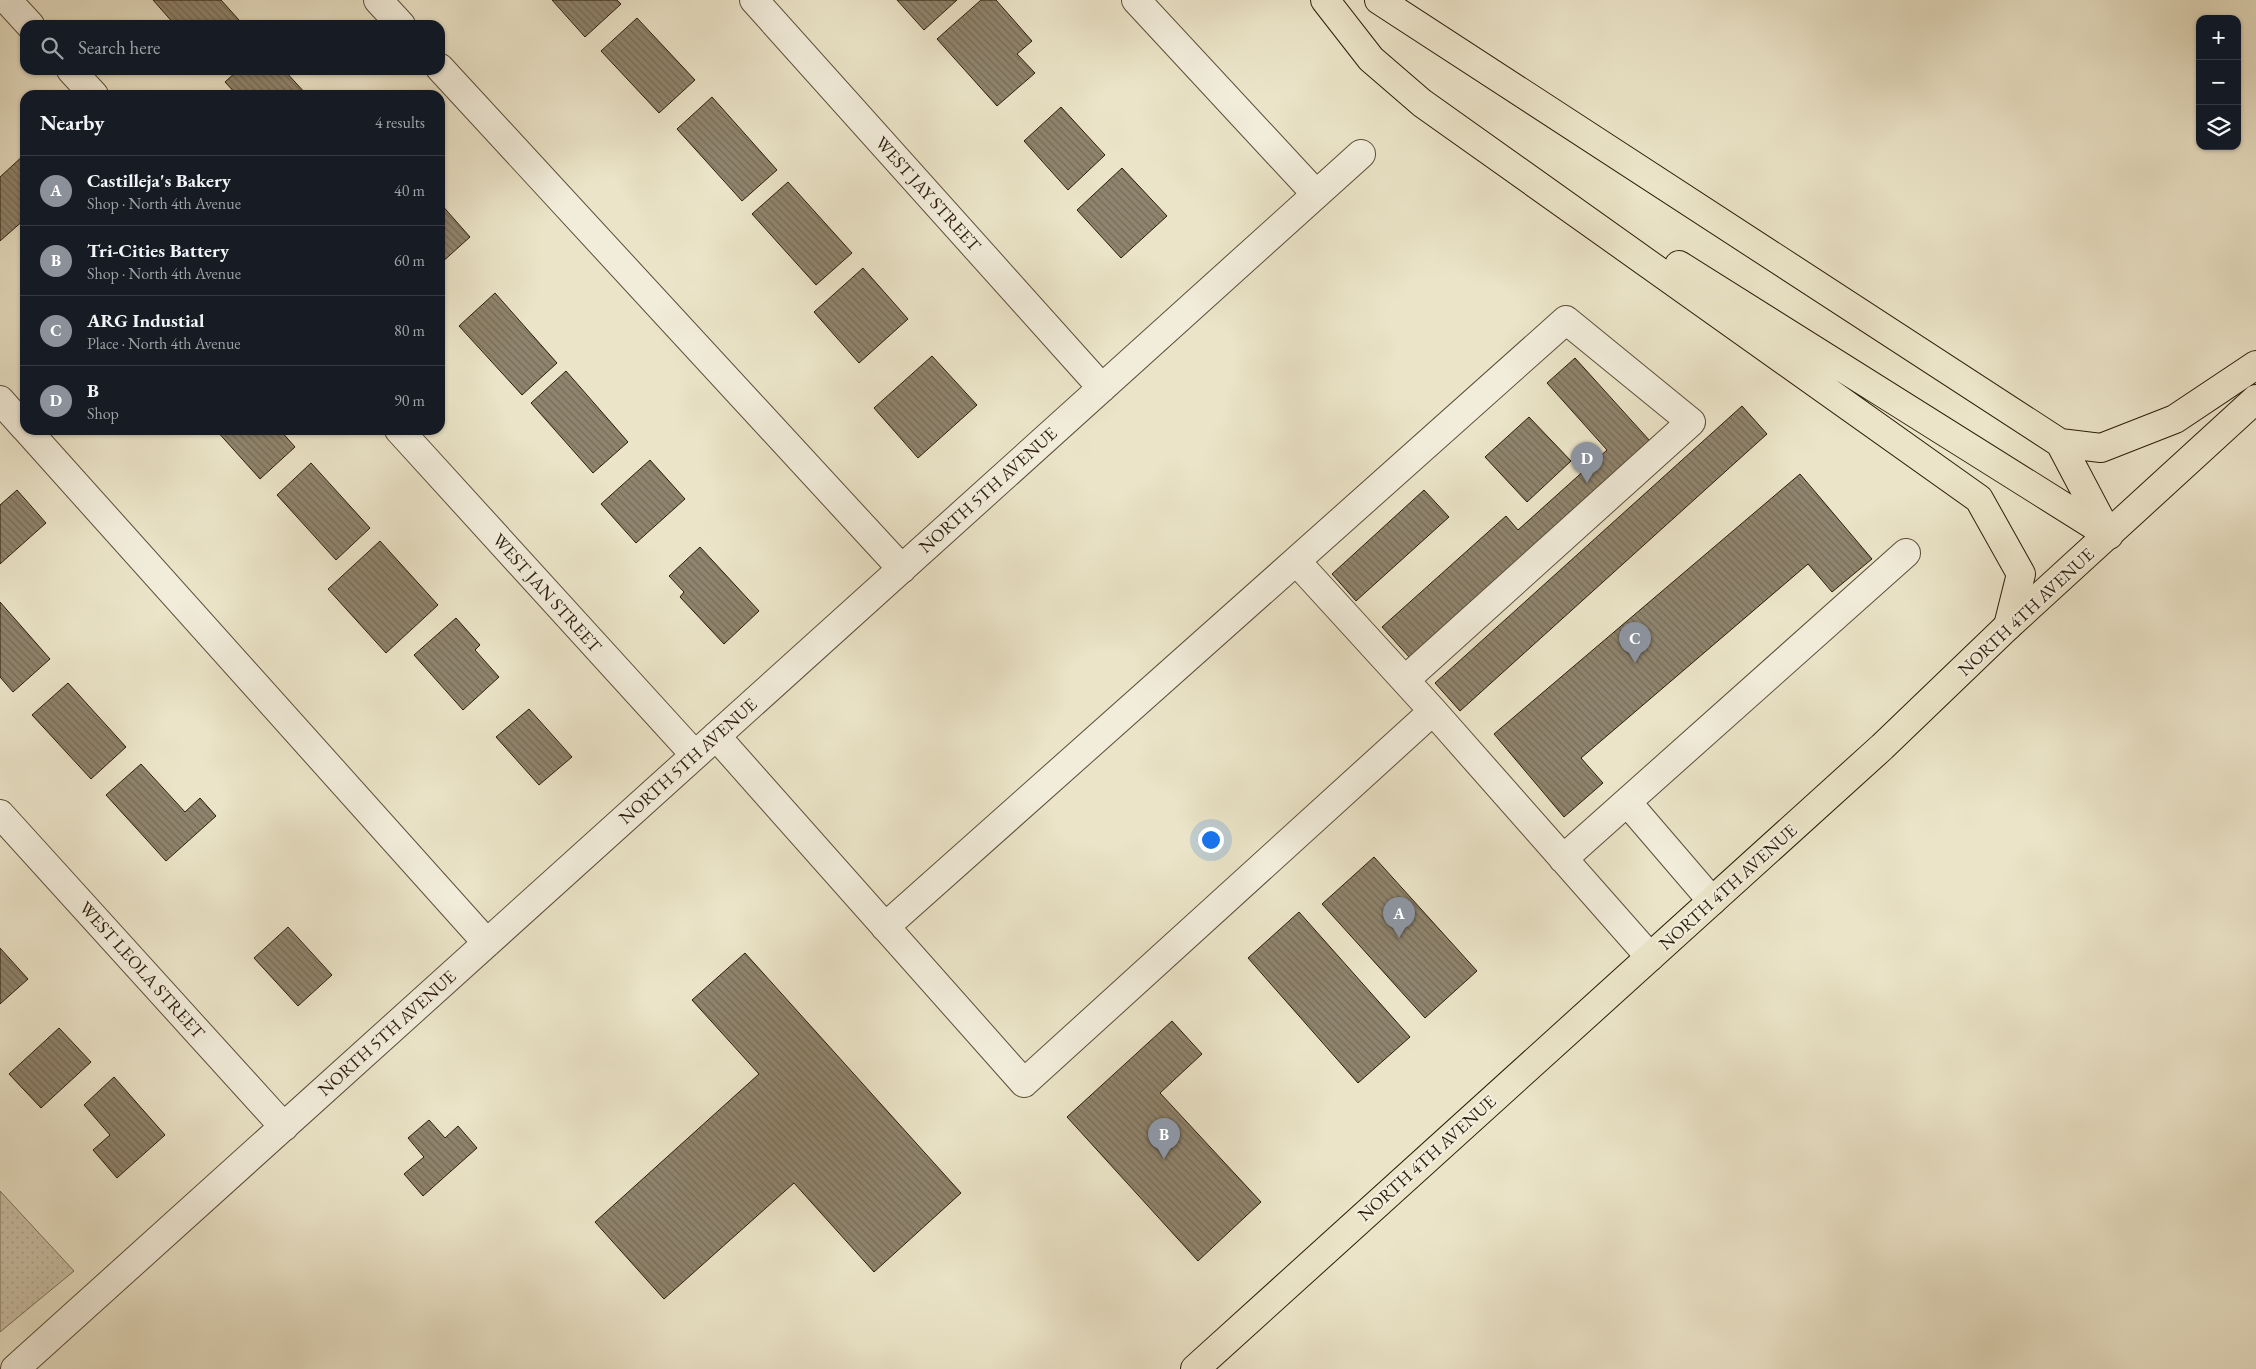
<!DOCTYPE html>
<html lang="en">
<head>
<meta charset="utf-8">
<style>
  :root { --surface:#171b24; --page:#242831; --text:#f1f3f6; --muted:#9ea1a6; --line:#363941; --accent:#8c9099 }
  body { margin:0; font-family:"EB Garamond",serif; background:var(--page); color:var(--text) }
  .controls { position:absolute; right:15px; top:15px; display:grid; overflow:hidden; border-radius:10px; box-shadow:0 1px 4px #0004 }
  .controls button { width:45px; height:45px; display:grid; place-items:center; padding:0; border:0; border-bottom:1px solid var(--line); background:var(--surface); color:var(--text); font:25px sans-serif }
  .you { position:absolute; left:1210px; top:839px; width:18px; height:18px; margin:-12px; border:4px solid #fff; border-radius:50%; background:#1a73e8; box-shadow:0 0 0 8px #1a73e833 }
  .badge { display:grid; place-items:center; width:32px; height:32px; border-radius:50%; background:var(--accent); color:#fff; font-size:16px; font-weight:700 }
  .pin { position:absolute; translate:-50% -41px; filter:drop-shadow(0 1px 2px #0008) }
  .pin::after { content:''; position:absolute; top:26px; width:18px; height:15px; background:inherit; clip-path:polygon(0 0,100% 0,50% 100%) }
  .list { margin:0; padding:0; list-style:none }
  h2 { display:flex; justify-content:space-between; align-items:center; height:65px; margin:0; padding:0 20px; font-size:21px }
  h2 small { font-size:16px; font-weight:400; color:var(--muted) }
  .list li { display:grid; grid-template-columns:32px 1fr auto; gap:15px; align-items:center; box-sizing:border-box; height:70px; padding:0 20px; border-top:1px solid var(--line) }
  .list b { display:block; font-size:19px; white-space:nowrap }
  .list p { margin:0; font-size:16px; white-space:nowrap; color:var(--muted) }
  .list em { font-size:16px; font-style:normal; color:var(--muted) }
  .icon { flex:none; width:28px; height:28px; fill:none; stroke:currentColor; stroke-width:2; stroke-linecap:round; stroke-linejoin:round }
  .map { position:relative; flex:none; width:2256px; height:1369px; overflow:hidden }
  .search { position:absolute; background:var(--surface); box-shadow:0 1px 4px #0004; left:20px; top:20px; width:425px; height:55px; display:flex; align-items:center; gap:12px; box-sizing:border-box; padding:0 18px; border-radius:15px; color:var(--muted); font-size:19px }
  .panel { position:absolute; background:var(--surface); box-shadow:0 1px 4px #0004; left:20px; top:90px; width:425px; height:345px; border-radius:15px }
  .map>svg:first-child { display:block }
</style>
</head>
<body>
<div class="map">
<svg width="2256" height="1369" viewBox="0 0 2256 1369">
  <defs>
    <pattern id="park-dots" width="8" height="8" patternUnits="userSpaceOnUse" patternTransform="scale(1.25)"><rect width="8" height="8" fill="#cbc2a8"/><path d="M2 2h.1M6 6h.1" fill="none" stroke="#aea68f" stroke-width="1.8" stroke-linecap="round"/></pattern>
    <pattern id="building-back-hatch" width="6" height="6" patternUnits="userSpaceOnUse" patternTransform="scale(1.25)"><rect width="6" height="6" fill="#8f846d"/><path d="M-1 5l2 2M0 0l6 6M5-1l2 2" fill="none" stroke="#756b58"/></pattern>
  </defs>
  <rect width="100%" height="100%" fill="#ebe4c8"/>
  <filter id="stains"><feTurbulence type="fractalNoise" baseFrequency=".004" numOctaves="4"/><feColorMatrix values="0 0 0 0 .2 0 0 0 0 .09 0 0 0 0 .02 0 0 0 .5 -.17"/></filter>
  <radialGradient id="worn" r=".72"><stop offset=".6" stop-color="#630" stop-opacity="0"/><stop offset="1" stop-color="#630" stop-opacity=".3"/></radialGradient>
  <path fill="url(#park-dots)" stroke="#7c6f5a" d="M0,1191L74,1271L0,1332Z"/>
  <path fill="url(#building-back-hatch)" stroke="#2c1c0b" d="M153,0H221L239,20L234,25H175Z
    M552,0H617L621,4L585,37Z
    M897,0H957L924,30Z
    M981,0H996L1032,41L1017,54L1035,73L997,106L937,39Z
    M637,18L695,80L659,113L601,51Z
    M238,70H284L307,95H237L225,82Z
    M712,97L777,170L742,201L677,129Z
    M1061,107L1105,155L1068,190L1024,141Z
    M25,154V219L0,241V177Z
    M1122,168L1167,216L1121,258L1077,210Z
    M788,182L852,253L816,285L752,214Z
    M440,203L470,237L440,264Z
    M863,268L908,319L859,363L814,312Z
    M495,293L557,363L522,395L459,326Z
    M932,356L977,405L918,458L874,408Z
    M1575,358L1650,441L1410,658L1382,627L1506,516L1518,530L1607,450L1547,383Z
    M566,371L628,442L593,473L531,403Z
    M1742,406L1767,434L1460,711L1435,683Z
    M1529,417L1571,461L1527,502L1485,457Z
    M216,430H280L295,447L260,479Z
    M650,460L685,499L636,543L601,504Z
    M311,463L370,528L336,560L277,495Z
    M1800,474L1872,559L1832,592L1808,564L1581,758L1603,783L1564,817L1494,734Z
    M17,490L46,523L0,564V505Z
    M1424,490L1449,517L1356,601L1332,574Z
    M380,541L438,605L386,653L328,589Z
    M700,547L759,611L724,644L680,597L684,592L669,576Z
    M0,602L50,659L13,692L0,677Z
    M456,618L480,645L475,650L499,677L463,710L414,655Z
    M68,683L126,747L91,779L32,715Z
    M529,709L572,757L539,785L496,737Z
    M141,764L185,812L200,798L216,816L166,861L106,795Z
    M1374,857L1477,971L1425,1018L1322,904Z
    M1299,912L1410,1037L1358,1083L1248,958Z
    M288,927L332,975L298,1006L254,958Z
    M0,948L28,979L0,1004Z
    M745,953L961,1193L874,1272L794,1183L664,1299L595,1222L759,1074L692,1000Z
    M1172,1021L1202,1054L1160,1093L1261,1202L1198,1261L1067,1117Z
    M59,1028L91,1062L41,1108L9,1074Z
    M114,1077L165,1135L117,1178L93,1150L110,1135L84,1105Z
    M429,1120L445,1138L458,1126L477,1148L423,1196L404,1174L424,1157L408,1138Z"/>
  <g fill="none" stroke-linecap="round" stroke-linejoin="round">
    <defs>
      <path id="minor" d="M7,0L30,25
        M378,0L401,25
        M754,0L1102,388
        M1136,0L1316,194
        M440,68L902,569
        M71,70L94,95
        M0,400L25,428
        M27,430L487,943
        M399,430L695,755
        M1296,561L1566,320L1691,422L1405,680
        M716,736L1024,1083L1433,711
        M1627,802L1712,901
        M0,814L284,1127
        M1563,859L1906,553
        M885,927L1296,561L1433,711L1650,957
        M15,1369L1361,154"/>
      <path id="major" d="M1195,1369L1882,747L2008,626L2256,399"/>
      <path id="highway" d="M1325,0L1371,59L1422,103L1979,499L2021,574L2008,626
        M1379,0L2060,443L2101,448L2175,419L2256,365
        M1679,265L2109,535
        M2060,443L2108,534"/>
    </defs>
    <use href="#minor" stroke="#5c4e3a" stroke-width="30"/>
    <use href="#major" stroke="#2c1c0b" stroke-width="30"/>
    <use href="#highway" stroke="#2c1c0b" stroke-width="30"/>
    <use href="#minor" stroke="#f2eddb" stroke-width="28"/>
    <use href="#major" stroke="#ebe4c8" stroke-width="28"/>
    <use href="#highway" stroke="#ebe4c8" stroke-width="28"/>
  </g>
  <g text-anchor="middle" stroke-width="4.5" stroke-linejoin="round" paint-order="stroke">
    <g font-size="18" fill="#2c1c0b" stroke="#f2eddb">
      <text transform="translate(928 194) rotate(48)" y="6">WEST JAY STREET</text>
      <text transform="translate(988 490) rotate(-42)" y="6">NORTH 5TH AVENUE</text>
      <text transform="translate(547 593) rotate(48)" y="6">WEST JAN STREET</text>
      <text transform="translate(2026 612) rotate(-43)" y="6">NORTH 4TH AVENUE</text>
      <text transform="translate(688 761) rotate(-42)" y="6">NORTH 5TH AVENUE</text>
      <text transform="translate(1728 887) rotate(-42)" y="6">NORTH 4TH AVENUE</text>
      <text transform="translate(142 970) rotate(48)" y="6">WEST LEOLA STREET</text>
      <text transform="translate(387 1033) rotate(-42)" y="6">NORTH 5TH AVENUE</text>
      <text transform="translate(1427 1158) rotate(-42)" y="6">NORTH 4TH AVENUE</text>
    </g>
  </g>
  <rect width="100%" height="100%" filter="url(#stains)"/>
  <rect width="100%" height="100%" fill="url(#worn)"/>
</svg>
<div class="controls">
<button>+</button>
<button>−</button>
<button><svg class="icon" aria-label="layers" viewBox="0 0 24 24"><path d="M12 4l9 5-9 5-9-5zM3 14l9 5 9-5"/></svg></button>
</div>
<div class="you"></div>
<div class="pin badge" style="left:1399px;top:938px">A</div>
<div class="pin badge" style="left:1164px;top:1159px">B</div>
<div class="pin badge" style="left:1635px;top:663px">C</div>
<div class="pin badge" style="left:1587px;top:483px">D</div>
<div class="search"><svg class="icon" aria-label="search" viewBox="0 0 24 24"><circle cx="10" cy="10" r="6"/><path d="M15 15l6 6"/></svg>Search here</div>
<section class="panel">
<h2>Nearby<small>4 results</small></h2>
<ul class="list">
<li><span class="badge">A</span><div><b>Castilleja's Bakery</b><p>Shop · North 4th Avenue</p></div><em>40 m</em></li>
<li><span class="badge">B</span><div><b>Tri-Cities Battery</b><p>Shop · North 4th Avenue</p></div><em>60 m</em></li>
<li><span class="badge">C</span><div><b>ARG Industial</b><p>Place · North 4th Avenue</p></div><em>80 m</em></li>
<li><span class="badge">D</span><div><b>B</b><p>Shop</p></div><em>90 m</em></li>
</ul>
</section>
</div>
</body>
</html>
